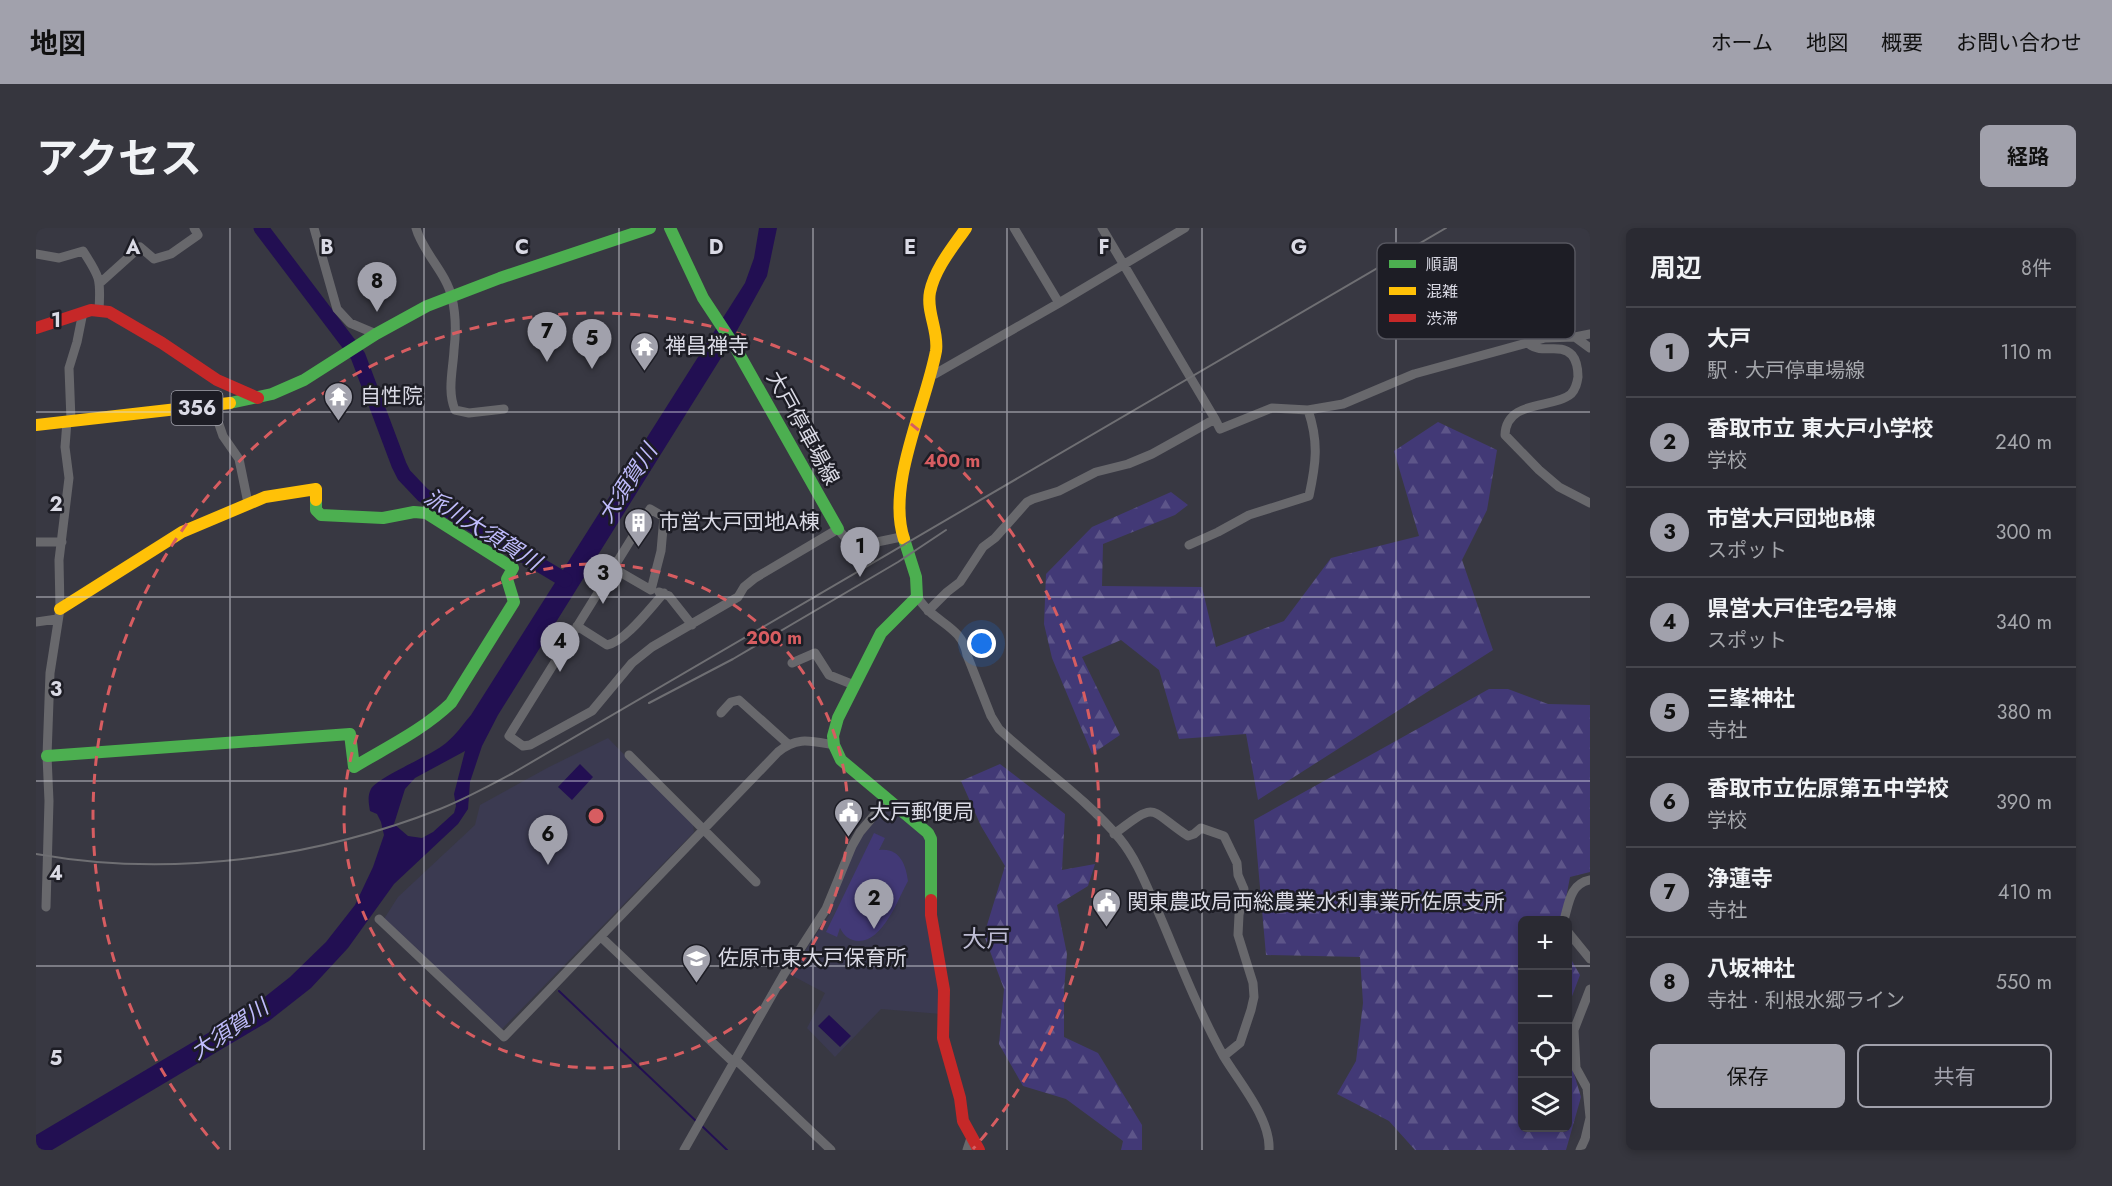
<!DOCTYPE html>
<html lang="ja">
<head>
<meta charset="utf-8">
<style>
  :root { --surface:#2a2a32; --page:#36363e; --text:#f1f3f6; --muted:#a5a7ac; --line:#46464d; --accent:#a1a1ac }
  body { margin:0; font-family:Jost,"Noto Sans JP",sans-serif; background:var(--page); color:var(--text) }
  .controls { position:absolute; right:18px; bottom:18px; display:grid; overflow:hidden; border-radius:9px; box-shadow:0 3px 9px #0003 }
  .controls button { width:54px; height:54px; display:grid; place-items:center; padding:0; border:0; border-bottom:2px solid var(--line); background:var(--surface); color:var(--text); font:30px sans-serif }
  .you { position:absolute; left:946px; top:416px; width:21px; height:21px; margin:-15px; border:4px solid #fff; border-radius:50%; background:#1a73e8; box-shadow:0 0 0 9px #1a73e833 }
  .badge { display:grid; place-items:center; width:39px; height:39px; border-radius:50%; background:var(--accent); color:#111; font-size:20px; font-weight:700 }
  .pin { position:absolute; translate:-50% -50px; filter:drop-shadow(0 2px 3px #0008) }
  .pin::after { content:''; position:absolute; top:32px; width:21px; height:18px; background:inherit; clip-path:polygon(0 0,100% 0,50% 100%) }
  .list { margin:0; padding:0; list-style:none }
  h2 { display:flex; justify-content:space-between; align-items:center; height:78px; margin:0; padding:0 24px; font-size:26px }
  h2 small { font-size:20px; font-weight:400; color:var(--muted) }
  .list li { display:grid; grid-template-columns:39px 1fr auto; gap:18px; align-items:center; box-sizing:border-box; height:90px; padding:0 24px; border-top:2px solid var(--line) }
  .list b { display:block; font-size:22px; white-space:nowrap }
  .list p { margin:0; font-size:20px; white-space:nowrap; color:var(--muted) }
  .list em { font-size:20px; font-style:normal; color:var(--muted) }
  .actions { display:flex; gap:12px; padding:18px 24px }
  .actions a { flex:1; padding:14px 0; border:2px solid var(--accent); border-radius:9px; text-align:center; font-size:21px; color:var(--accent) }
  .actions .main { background:var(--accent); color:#111 }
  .icon { flex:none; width:33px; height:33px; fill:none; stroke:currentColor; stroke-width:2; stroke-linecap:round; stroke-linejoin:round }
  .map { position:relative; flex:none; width:1554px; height:922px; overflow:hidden; border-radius:9px }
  header { display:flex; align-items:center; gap:36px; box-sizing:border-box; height:84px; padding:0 30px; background:var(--accent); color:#111 }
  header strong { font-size:28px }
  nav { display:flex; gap:33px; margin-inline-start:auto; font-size:21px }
  .intro { display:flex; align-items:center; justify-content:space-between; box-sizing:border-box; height:144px; padding:0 36px }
  h1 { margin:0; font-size:42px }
  .button { padding:15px 27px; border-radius:9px; background:var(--accent); color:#111; font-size:21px; font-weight:700 }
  main { display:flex; gap:36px; padding:0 36px }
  aside { flex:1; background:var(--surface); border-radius:9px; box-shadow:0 3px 9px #0003 }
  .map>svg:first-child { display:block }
</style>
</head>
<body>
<header>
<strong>地図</strong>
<nav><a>ホーム</a><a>地図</a><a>概要</a><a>お問い合わせ</a></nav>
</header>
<div class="intro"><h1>アクセス</h1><a class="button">経路</a></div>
<main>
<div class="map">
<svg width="1554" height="922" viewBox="0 0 1554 922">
  <defs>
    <pattern id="forest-firs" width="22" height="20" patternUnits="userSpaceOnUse" patternTransform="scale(1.5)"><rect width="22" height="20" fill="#423976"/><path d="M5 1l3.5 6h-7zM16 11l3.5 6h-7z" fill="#5d5589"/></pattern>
  </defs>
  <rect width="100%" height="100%" fill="#383842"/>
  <path fill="#3b3a51" d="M572,510L657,597L658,604L465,802L348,691L362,669L439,597L444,577L513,539Z
    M852,579L890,608L905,786L845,781L799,829L771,800L789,765L753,746L796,683L795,678L819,619L827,607Z"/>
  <path fill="url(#forest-firs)" d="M1402,194L1461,222L1451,282L1426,332L1457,422L1222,572L1210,506L1143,511L1123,442L1085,412L1046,429L1084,507L1056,526L1016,430L1008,396L1010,346L1056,299L1135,264L1152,277L1139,287L1067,316L1066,358L1166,359L1180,419L1248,393L1295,330L1383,308L1358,223Z
    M1453,461H1472L1512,476L1554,477V644L1534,649L1526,692H1486V900H1532V826L1545,869L1530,922H1379L1353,893L1301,866L1320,833L1327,775L1324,729L1230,727L1218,592Z
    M964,536L1029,586L1026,642L1059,636L1052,658L1021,677L1031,726L1028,762V809L1062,825L1106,897V922H1085L1087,913L1030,871L987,858L963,816L968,761L948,707L969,638L945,598L925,553Z
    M1532,726L1544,747L1532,779Z"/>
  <path fill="#423976" d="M838,605L849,610L843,622C863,619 870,636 872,653C862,671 847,713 823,713C814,713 808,708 804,700L801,709L790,704Z"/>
  <path fill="#220f52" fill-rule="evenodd" d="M723,0H741L731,48L693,117L462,487L446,518L434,554L432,581L422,596L358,656L312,720L275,760L233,793L16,922H0V907L216,779L254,749L290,714L319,677L337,639L348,607L345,594L341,586L334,583C333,576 331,568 335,561C343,548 395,528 410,515C420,507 427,496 435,487L709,55L718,30ZM429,523L418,566L420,578L418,585L397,604L386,610L372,608L358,596L369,561L379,550Z
    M544,536L557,549L536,572L522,559Z
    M793,787L815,808L804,819L782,798Z"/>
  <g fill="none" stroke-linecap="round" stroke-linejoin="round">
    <path stroke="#220f52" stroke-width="2" d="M523,763L661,894
      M666,898L691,922"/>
    <path stroke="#220f52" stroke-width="15" d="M225,0L322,128L363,237L368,247L387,267L529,352"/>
    <path stroke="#68686c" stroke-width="9" d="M278,0L301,81L314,95L340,106
      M380,0C387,25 410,44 416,70C420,87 420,105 418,122C417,142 411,163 419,182L433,185L468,181
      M978,0L1023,75
      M0,26L23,30L47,23C64,49 65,51 63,82
      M64,55L104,19L118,31L135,26L162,7L158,0
      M1539,109L1554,120
      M1493,116C1507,127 1523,114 1536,127C1541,133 1542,141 1542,149C1541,155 1540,161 1535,166C1518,181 1470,171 1469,207L1503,242L1523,259L1554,275
      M895,146H899L1023,75L1149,0
      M177,179L187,208L203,231L212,275
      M1179,191L1184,201L1236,180L1272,182L1307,176L1378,146L1509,110L1539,109L1554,106
      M35,192L33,140L41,114L47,84
      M0,314H26
      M1153,317L1182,304L1213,287L1273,268C1280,236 1283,214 1272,182
      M577,340L615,362L625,323L628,289L614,281C567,357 520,432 473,508L487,518L494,517L556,483L596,435L616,419L702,369L708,359L719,350L802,301L817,319L865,309
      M623,364L633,368L656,397
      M881,369C885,374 889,380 894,384C910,398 927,404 931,427L955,488L963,501C1002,538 1049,569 1084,611C1102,633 1112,662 1124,688C1144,735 1163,784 1188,829C1203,854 1235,891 1233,922
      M892,383L911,364L924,354L947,319L959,310L991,274L997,271L1023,263L1060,244L1092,236L1116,226L1179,191L1066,0
      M0,394L21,391
      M541,398L571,417C589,414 615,379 628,365
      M756,435L779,425L793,447L818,457
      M685,485L695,474L703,472L752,516
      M593,527L720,654
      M1078,606C1123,572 1111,581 1152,608L1158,606L1165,600L1188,608L1201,635L1202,647L1208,661L1203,687L1202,707L1217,755L1218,769L1215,782L1204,815L1188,828
      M10,679L13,573L11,528L14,445L24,381L23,332L33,250L29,219L31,193
      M343,691L468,809L742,524C761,508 775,513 798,517
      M1528,692C1533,675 1534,656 1554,652
      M1532,704L1554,731
      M565,709L697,834
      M1554,761L1538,802L1540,840L1551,860L1554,889
      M699,831L795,922
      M648,922L748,746L790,681L816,618L824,604L851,572
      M931,922L935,910
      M1544,922L1549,911L1554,890"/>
    <path stroke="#4caf50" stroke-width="12" d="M634,0L667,70L698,117L802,301
      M194,175L236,166L268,152L340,106L391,78L464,50L614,0
      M868,311L880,349L881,369L845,405L802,490L797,508L798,517L805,532L892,605L895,611V672
      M11,528L314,506L318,539C351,519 387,502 415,475L478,374L471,351L477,340L390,285L378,284L347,290L285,287L280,282V272"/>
    <path stroke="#ffc107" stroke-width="12" d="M0,197L194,175
      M868,311C850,257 890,177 900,123C903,103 890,84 894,64C899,40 917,19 930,0
      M24,381L146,304L229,269L280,261V272"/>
    <path stroke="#c62828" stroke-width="12" d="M0,100L55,82L73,84L126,115L181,152L222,170
      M895,672V687L908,762L907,810L924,870L927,893L943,922"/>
    <path stroke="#6f6f73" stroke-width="2" d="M613,475L697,431L862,334L910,302
      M0,626C134,650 277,631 404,581C429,571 453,558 477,545L1410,0"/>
  </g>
  <path fill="none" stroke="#dadae5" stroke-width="1.5" stroke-opacity="0.55" d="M194,0V922M388,0V922M583,0V922M777,0V922M971,0V922M1166,0V922M1360,0V922M0,184H1554M0,369H1554M0,553H1554M0,738H1486M1532,738H1554"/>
  <g fill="none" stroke="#d75d61" stroke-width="3" stroke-dasharray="10 8">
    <circle cx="560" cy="588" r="252"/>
    <path d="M183 921A503 503 0 1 1 937 921"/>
  </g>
  <defs>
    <symbol id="temple-pin" viewBox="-11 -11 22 30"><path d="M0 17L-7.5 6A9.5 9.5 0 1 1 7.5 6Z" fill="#a1a1ac" stroke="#1d1d25"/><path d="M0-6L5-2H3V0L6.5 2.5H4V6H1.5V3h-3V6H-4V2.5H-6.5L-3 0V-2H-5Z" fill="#fff"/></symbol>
    <symbol id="building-pin" viewBox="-11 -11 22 30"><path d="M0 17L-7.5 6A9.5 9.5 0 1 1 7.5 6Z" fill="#a1a1ac" stroke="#1d1d25"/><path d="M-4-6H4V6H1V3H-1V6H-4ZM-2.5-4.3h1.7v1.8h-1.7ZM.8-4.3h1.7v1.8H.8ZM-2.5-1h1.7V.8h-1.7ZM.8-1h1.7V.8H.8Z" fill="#fff"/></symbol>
    <symbol id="civic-pin" viewBox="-11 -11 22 30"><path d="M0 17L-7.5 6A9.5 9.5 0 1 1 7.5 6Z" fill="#a1a1ac" stroke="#1d1d25"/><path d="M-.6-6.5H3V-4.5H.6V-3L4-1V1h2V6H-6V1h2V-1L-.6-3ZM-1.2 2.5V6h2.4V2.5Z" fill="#fff"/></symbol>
    <symbol id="school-pin" viewBox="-11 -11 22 30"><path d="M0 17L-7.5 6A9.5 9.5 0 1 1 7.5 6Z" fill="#a1a1ac" stroke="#1d1d25"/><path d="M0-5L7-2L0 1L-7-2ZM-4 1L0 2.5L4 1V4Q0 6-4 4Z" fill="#fff"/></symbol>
  </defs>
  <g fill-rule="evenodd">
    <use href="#temple-pin" x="592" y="102" width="33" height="45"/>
    <use href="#temple-pin" x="286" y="152" width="33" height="45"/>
    <use href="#building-pin" x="586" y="278" width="33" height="45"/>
    <use href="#civic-pin" x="796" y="568" width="33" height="45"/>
    <use href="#civic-pin" x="1054" y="658" width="33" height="45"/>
    <use href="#school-pin" x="644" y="714" width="33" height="45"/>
  </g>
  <g text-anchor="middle" stroke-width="5" stroke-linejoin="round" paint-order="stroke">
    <rect fill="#1d1d25" stroke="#a1a1ab" stroke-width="1.5" x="135.5" y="163" width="51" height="34" rx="4.5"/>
    <g font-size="20" font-weight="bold" fill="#dadae5">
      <text x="161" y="187">356</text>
    </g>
    <g font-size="21" fill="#dadae5" stroke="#1d1d25" text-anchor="start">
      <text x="629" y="125">禅昌禅寺</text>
      <text x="324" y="175">自性院</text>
      <text x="623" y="301">市営大戸団地A棟</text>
      <text x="833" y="591">大戸郵便局</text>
      <text x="1091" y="681">関東農政局両総農業水利事業所佐原支所</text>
      <text x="682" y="737">佐原市東大戸保育所</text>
    </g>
    <g font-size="21" fill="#dadae5" stroke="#1d1d25">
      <text transform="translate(767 200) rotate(61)" y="7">大戸停車場線</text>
    </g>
    <g font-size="22" font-style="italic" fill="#c0bcfc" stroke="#1d1d25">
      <text transform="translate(591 255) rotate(-57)" y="8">大須賀川</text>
      <text transform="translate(447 301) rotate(32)" y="8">派川大須賀川</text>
      <text transform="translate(193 801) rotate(-34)" y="8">大須賀川</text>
    </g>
    <g font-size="24" fill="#bebdd4" stroke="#1d1d25">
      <text x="950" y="719">大戸</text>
    </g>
  </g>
  <rect x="1341" y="15" width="198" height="96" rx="9" fill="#1d1d25" stroke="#56565f" stroke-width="1.5"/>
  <rect x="1353" y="32" width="27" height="8" fill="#4caf50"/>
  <rect x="1353" y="59" width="27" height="8" fill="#ffc107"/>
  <rect x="1353" y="86" width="27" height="8" fill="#c62828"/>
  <g font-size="16" fill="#dadae5">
    <text x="1390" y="42">順調</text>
    <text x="1390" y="69">混雑</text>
    <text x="1390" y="96">渋滞</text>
  </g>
  <g font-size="20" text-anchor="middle" font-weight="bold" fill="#dadae5" stroke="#1d1d25" stroke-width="5" stroke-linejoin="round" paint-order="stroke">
    <text x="97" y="26">A</text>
    <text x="291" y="26">B</text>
    <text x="486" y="26">C</text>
    <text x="680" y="26">D</text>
    <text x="874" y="26">E</text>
    <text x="1068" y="26">F</text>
    <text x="1263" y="26">G</text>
    <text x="20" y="99">1</text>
    <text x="20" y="283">2</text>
    <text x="20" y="468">3</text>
    <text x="20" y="652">4</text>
    <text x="20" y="837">5</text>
  </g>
  <circle cx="560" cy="588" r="9" fill="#d75d61" stroke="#1d1d25" stroke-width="3"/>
  <g font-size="18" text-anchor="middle" font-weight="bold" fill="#d75d61" stroke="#1d1d25" stroke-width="5" stroke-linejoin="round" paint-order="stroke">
    <text x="916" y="239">400 m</text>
    <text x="738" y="416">200 m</text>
  </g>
</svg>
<div class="controls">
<button>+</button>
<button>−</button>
<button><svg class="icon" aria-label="locate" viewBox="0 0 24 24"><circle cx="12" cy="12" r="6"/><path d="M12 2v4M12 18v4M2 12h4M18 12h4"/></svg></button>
<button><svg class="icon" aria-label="layers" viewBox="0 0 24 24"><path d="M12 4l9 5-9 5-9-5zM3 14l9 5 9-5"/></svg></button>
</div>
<div class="you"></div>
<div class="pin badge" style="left:824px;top:349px">1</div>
<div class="pin badge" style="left:838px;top:701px">2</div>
<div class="pin badge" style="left:567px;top:376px">3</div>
<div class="pin badge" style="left:524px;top:444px">4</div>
<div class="pin badge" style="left:556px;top:141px">5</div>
<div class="pin badge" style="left:512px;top:637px">6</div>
<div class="pin badge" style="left:511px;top:134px">7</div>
<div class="pin badge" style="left:341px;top:84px">8</div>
</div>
<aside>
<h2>周辺<small>8件</small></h2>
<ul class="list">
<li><span class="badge">1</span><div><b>大戸</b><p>駅 · 大戸停車場線</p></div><em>110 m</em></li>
<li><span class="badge">2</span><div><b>香取市立 東大戸小学校</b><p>学校</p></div><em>240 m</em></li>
<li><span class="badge">3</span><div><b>市営大戸団地B棟</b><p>スポット</p></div><em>300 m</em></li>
<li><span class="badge">4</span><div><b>県営大戸住宅２号棟</b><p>スポット</p></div><em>340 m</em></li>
<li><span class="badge">5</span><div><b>三峯神社</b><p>寺社</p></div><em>380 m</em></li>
<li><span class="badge">6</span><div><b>香取市立佐原第五中学校</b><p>学校</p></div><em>390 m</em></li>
<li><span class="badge">7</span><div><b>浄蓮寺</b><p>寺社</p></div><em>410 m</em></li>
<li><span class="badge">8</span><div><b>八坂神社</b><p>寺社 · 利根水郷ライン</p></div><em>550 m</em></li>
</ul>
<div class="actions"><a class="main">保存</a><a>共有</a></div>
</aside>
</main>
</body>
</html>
